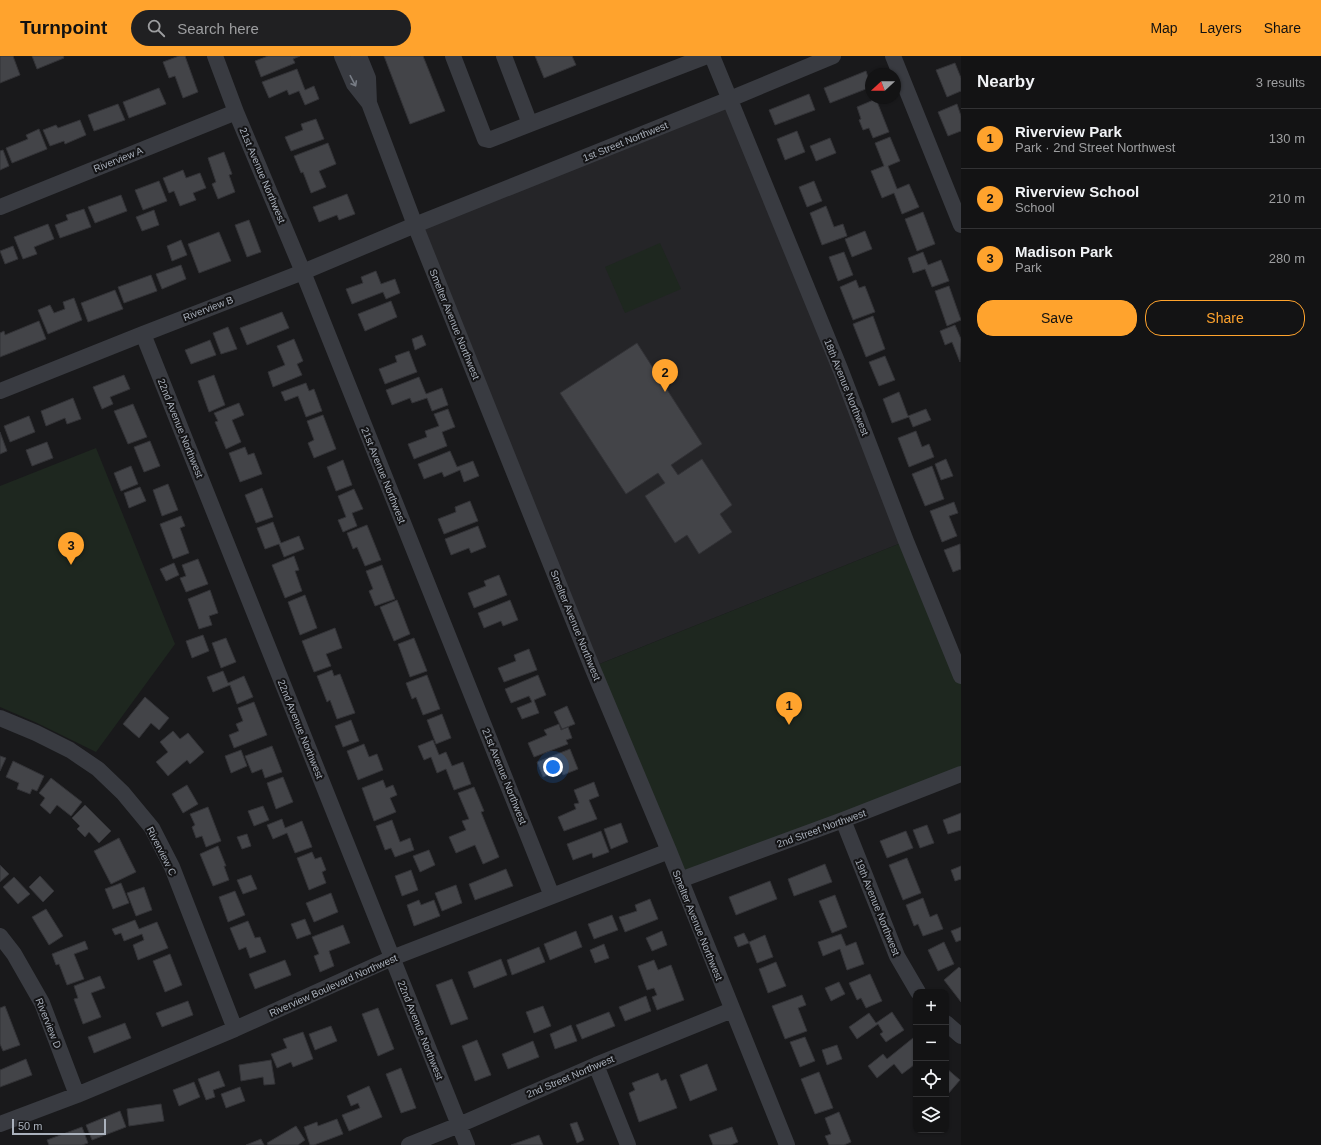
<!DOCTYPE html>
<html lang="en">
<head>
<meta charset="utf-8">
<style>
  :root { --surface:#131314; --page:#202022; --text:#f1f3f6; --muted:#9d9ea0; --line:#323234; --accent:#ffa32d }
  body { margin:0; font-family:Arial,sans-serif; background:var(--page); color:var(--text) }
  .controls { position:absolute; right:12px; bottom:12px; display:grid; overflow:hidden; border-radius:8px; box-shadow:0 1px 3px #0004 }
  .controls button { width:36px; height:36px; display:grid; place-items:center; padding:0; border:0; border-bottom:1px solid var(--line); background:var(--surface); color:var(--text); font:20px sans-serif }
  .compass { position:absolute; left:865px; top:12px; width:36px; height:36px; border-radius:50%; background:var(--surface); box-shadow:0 1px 3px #0004; rotate:249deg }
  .scale { position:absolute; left:12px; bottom:10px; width:94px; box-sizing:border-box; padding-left:4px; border:2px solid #aab1bc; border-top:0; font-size:11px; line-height:14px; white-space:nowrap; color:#aab1bc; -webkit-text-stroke:3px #141416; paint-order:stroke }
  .you { position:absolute; left:553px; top:711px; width:14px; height:14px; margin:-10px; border:3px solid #fff; border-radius:50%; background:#1a73e8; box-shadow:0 0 0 6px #1a73e833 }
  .badge { display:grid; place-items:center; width:26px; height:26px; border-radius:50%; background:var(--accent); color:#111; font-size:13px; font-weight:700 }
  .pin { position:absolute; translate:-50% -33px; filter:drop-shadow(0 1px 2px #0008) }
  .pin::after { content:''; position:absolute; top:21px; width:14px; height:12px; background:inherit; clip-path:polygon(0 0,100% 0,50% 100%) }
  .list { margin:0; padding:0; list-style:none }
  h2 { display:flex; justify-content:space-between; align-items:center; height:52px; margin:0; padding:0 16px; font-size:17px }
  h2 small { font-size:13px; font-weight:400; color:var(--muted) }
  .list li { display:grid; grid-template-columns:26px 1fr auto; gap:12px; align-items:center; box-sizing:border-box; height:60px; padding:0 16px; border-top:1px solid var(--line) }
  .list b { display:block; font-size:15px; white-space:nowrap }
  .list p { margin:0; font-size:13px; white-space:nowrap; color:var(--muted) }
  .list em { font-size:13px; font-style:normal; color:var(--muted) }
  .actions { display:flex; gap:8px; padding:12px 16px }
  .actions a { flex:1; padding:9px 0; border:1px solid var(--accent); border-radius:16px; text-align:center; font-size:14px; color:var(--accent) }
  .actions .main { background:var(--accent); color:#111 }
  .icon { flex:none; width:22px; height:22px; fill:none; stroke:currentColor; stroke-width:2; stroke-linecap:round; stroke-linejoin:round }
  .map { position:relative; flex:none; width:961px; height:1089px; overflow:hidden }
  header { display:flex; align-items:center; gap:24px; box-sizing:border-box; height:56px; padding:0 20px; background:var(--accent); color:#111 }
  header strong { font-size:19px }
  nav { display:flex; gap:22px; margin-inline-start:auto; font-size:14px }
  .search { width:280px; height:36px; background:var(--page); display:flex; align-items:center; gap:10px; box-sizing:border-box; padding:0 14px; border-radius:22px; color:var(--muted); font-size:15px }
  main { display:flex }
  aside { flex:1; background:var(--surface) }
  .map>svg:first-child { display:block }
</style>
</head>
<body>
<header>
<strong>Turnpoint</strong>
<div class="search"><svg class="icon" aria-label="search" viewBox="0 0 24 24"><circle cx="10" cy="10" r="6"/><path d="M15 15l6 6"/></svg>Search here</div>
<nav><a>Map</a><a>Layers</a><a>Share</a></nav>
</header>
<main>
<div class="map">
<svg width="961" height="1089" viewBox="0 0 961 1089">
  <rect width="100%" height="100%" fill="#19191b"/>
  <path fill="#252528" d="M730,43L906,485L592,611L415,169Z"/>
  <path fill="#1e271f" d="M660,187L681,233L625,257L605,211Z
    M96,392L175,588L96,696L35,666L0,651V430Z
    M906,485L961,620V718L680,824L592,611Z"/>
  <path fill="#434448" stroke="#333337" d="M0,0H13L20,19L0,27Z
    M32,0H63L64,2L37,13Z
    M179,0H185L198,36L183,42L175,20L169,22L163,6Z
    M268,0H300L293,3L295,7L261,21L255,5Z
    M384,0H423L445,55L410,68Z
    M535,0H572L576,9L544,22Z
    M955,7L961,22V35L947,41L936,14Z
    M297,13L305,34L314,30L319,43L305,49L299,35L289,39L287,34L269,42L262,26Z
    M866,15L871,31L830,47L824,32Z
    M159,32L166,48L129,62L123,46Z
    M809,38L815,54L775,69L769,54Z
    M876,43L889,76L873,82L869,72L863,74L859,64L861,63L857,51Z
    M118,48L125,64L94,75L88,59Z
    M957,48L961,60V75L948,80L938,56Z
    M316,63L324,83L291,95L285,81L303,74L301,68Z
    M80,64L86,79L65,88L64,85L50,90L43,74L56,69L58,72Z
    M39,73L47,93L12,107L6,92L28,83L26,79Z
    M797,75L805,96L785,104L777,83Z
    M890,81L900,105L888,110L897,133L909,128L919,151L902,158L894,137L882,142L871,115L884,110L875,87Z
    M830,82L836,97L816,105L810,90Z
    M328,87L336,108L319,115L326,131L311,137L303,116L301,117L294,100Z
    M3,94L9,110L0,114V95Z
    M224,96L232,118L229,119L235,136L218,143L212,128L216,126L208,102Z
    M183,114L186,122L200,117L206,132L193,137L196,144L180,150L174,135L169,137L163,122Z
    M159,125L167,145L143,154L135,134Z
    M814,125L822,145L807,151L799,131Z
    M347,138L355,158L339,164L337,159L319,166L313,151Z
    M121,139L127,155L95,167L88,151Z
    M826,150L834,171L843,168L847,180L822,189L810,157Z
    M84,153L91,171L60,182L55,169L68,164L66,159Z
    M154,154L159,169L142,175L136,161Z
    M923,156L935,188L917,195L905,163Z
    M249,164L261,196L247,201L235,169Z
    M48,168L54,183L34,191L37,198L23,203L14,181Z
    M865,175L872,193L852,201L845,183Z
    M219,176L231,205L199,217L188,188Z
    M181,184L187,199L172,205L167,190Z
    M13,190L18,203L5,208L0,195Z
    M844,196L853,219L838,225L829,201Z
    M923,196L928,209L941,204L949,225L932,231L925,213L913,217L908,202Z
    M181,209L186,223L162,233L156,218Z
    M376,215L381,228L395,223L400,237L386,243L383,236L352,248L346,233L363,227L361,221Z
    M151,219L157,235L124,247L118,231Z
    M856,224L859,232L865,230L875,256L853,264L840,231Z
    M949,230L961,264L947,270L935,235Z
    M115,234L123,253L88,266L81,247Z
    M74,242L82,264L48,278L38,254L50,249L54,257L65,253L63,246Z
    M391,245L397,261L365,275L358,258Z
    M282,256L289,272L247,289L240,272Z
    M873,260L885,293L866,301L853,268Z
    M39,265L46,283L0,301V277L4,275L5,279Z
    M955,269L961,283L960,306L952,286L945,289L940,275Z
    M228,271L237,293L221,298L213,277Z
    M422,279L426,289L415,294L412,283Z
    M294,283L303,305L297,308L302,319L273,331L268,316L285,309L277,290Z
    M210,284L216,299L191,308L185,294Z
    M637,287L702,388L671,409L678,419L702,403L732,449L720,458L732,476L699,498L687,479L675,487L645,440L665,427L658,417L626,438L560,337Z
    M409,295L417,316L385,328L379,313L397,306L395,300Z
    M885,300L895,324L879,330L869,306Z
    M124,319L130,333L110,341L113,348L102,353L93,331Z
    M214,319L225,349L209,356L198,325Z
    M419,321L426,338L442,332L448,349L432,355L427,342L412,347L410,342L392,349L386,334Z
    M306,327L309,335L314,333L322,355L306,361L298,340L285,345L281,336Z
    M899,336L908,360L926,353L931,364L913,371L909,361L892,367L883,343Z
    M73,342L81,363L67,368L65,362L46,370L41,355Z
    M239,347L244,359L232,364L241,386L226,393L215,366L218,365L214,357Z
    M133,348L147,381L128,388L114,355Z
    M448,353L455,371L442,376L447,390L414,403L408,388L427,381L425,375L439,370L434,358Z
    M323,359L336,393L314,402L308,387L314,384L307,365Z
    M29,360L35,376L10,386L4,370Z
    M916,375L922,391L929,388L934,401L909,411L898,382Z
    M0,376L7,395L0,398Z
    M150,385L160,410L144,416L134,391Z
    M47,386L53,402L32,410L26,394Z
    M245,391L248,399L254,397L262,418L240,426L229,397Z
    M450,395L457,411L473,405L479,420L464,426L460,414L444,421L442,416L424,423L418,408Z
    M946,403L953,420L941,424L935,408Z
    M343,404L352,429L336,435L327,411Z
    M131,410L138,428L121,435L114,417Z
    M932,410L944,443L925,450L912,418Z
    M168,428L178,454L162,460L153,434Z
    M140,431L146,445L129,452L124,437Z
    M262,432L273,461L256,467L245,439Z
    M354,433L363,453L352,457L357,470L343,476L338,464L346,461L338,440Z
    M470,445L478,465L444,478L438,463L456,456L455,451Z
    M954,446L958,457L949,460L957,480L942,486L930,455Z
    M181,460L185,470L180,472L189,497L173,503L160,468Z
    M273,466L281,487L299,480L304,493L284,501L279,488L265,493L257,472Z
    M367,469L381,504L365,510L357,491L353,493L347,477Z
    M478,470L486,491L471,497L469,492L451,499L445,483Z
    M960,488L961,513L953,516L944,494Z
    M294,500L299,514L295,515L302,535L285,542L272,509Z
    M198,503L208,528L186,536L180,522L186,520L182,509Z
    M174,507L179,519L166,525L160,513Z
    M382,509L395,543L375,550L369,535L373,533L366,515Z
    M499,519L507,539L474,552L468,537L486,530L484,525Z
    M210,534L218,557L209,560L212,569L199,573L188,543Z
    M305,539L317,572L300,579L288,546Z
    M397,544L410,578L394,585L380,551Z
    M510,544L518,564L503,570L501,565L484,572L478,557Z
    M335,572L342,592L326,598L331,610L314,616L302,585Z
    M203,579L209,595L192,602L186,585Z
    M226,582L236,606L221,612L212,587Z
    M414,582L427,615L410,621L398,588Z
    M529,593L537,614L504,626L498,612L516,605L514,599Z
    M332,614L334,620L340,618L355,657L337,663L330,644L327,646L317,620Z
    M223,615L228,627L244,620L253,641L237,648L230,629L213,636L207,621Z
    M427,619L440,653L423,659L416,641L412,643L406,627Z
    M538,619L546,639L534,644L539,657L522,663L517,652L532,646L529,640L511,647L505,633Z
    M145,641L169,662L159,674L151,667L139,682L123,668Z
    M254,646L267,679L234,692L229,679L239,675L236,668L243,665L238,652Z
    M567,650L575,668L562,673L554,656Z
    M442,658L451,682L436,688L427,664Z
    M351,664L359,685L343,691L335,670Z
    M559,668L561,674L568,671L572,682L566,684L568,688L534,701L528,687L547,679L544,674Z
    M173,675L180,683L188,677L204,696L190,708L187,704L168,720L156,706L168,696L160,686Z
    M433,684L439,699L446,696L452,710L463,706L471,728L454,734L446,713L437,717L431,701L424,704L418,690Z
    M364,688L369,701L377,698L383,714L358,724L347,695Z
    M272,690L282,716L265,722L262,713L252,717L245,700Z
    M570,693L578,713L563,719L561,714L543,721L537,706Z
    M241,694L247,710L231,717L225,700Z
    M0,700L6,702L0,715Z
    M13,705L44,720L37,735L32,733L30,738L17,733L19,727L6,721Z
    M283,721L293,746L276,753L267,727Z
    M51,722L82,746L71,760L57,749L50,758L40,749L45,742L39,737Z
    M383,724L386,732L393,729L397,739L390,742L396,756L374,765L362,732Z
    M594,726L599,740L589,744L597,763L564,775L558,761L576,753L574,748L579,747L574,734Z
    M187,729L198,748L183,757L172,738Z
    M474,731L484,755L481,756L499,801L483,808L475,789L456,797L449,781L466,774L462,765L469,763L458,737Z
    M85,749L111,775L99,787L89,776L85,781L77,773L80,770L72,762Z
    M263,750L269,764L254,770L248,755Z
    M208,751L221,785L206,791L202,780L196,782L192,771L195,769L190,758Z
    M961,757V774L948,778L943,764Z
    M282,763L285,772L302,765L312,791L295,797L287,777L273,783L267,769Z
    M392,764L400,786L410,782L414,794L395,801L391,792L385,794L376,770Z
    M621,767L628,786L611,793L604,773Z
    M927,769L934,787L920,792L913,774Z
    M601,775L609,796L593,802L592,797L573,804L567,788Z
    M906,775L913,792L887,802L880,785Z
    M247,778L251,790L242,793L237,781Z
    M119,782L136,816L111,828L94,795Z
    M218,790L226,810H224L229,824L213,830L200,798Z
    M429,794L435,809L420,816L413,800Z
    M312,796L315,803L321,801L326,814L322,816L326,827L309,834L297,802Z
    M907,802L921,837L903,844L889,809Z
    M825,808L832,826L794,840L788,823Z
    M0,809L9,818L0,826Z
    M961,810V823L955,825L951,814Z
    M506,813L513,830L475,844L469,828Z
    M411,814L418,834L402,840L395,820Z
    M251,819L257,833L243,838L237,824Z
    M40,820L54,835L43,846L29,831Z
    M14,821L30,838L18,848L3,831Z
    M770,825L777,843L736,859L729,841Z
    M121,827L129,847L113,853L105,833Z
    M456,829L462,847L442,855L435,837Z
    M144,831L152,854L136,860L127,837Z
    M235,835L245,859L228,866L219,841Z
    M331,837L338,856L314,866L306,847Z
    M835,839L847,871L832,877L819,845Z
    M923,842L930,861L937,858L943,873L923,880L918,868L914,870L906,849Z
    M650,843L658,863L625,876L619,861L637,855L635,849Z
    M419,844L421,849L434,844L440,860L414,870L407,849Z
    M46,853L63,880L49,889L32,861Z
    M612,859L618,874L594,883L588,868Z
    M305,863L311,878L297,883L291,868Z
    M135,864L139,873L157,866L168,892L138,904L133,889L144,884L142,878L124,885L121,877L115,879L112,873Z
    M248,865L255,882L260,881L266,896L250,902L246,891L239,894L230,872Z
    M343,869L350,887L329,895L334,910L320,916L314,900L319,898L312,881Z
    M961,871V884L956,886L951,875Z
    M576,875L582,891L550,904L544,888Z
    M662,875L667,889L652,895L646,882Z
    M744,877L749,887L738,891L734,881Z
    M841,878L846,890L856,886L864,908L847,914L840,893L823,900L818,886Z
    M765,879L773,901L757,907L749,886Z
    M85,885L88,893L74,898L84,923L67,929L59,908L56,909L52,898Z
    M944,886L954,908L938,915L928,894Z
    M604,888L609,902L595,907L590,894Z
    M539,891L545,906L512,919L507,904Z
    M170,898L182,929L165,936L153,905Z
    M501,903L507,919L474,932L468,916Z
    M285,904L291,919L255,933L249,918Z
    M654,904L658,914L671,909L684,944L657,954L652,941L657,939L654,932L647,934L638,910Z
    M776,906L786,930L768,937L759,913Z
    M959,911L961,913V946L944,924Z
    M870,918L882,945L866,952L861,942L857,944L849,927Z
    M100,920L105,932L91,937L101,961L83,968L74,943L78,942L74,930Z
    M452,923L468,963L451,969L436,929Z
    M839,926L845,938L831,945L825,932Z
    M802,939L806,949L798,952L807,975L785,983L772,950Z
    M646,940L651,955L625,965L619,951Z
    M188,945L193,959L162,971L156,957Z
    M5,950L20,989L3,995L0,988V952Z
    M543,950L551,970L534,977L526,956Z
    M378,952L394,993L378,1000L362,958Z
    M609,956L615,970L582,983L576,969Z
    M892,956L904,974L886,986L880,978L883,976L878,968L857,983L849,971L869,957L876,967Z
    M125,967L131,982L94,997L88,981Z
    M571,969L577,985L555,993L550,978Z
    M331,970L337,985L315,994L309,978Z
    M303,976L313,1003L293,1011L291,1006L277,1012L271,998L287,992L283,983Z
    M805,981L815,1005L800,1011L790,986Z
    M913,982L916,986V1011L914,1009L902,1018L894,1008L877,1022L868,1010L883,998L887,1003Z
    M477,984L491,1019L475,1025L462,990Z
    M533,985L539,1001L508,1013L502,998Z
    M837,989L842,1003L827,1009L822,994Z
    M26,1003L32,1019L0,1031V1014Z
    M271,1004L275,1028L264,1029L263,1021L241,1025L239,1009Z
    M707,1008L717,1034L690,1045L680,1019Z
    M401,1012L416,1052L401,1057L386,1018Z
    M946,1012L960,1024L948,1038L946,1036Z
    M219,1015L225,1030L213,1034L215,1041L206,1044L198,1023Z
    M819,1016L833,1052L815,1058L801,1023Z
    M658,1017L661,1025L666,1023L677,1052L639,1066L629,1037L635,1034L632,1027Z
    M194,1026L200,1041L179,1050L173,1034Z
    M369,1030L382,1061L349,1075L342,1059L360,1052L358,1047L351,1050L347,1040Z
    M240,1031L245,1045L226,1052L221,1038Z
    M161,1048L164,1065L129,1070L127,1053Z
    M120,1055L126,1071L92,1084L86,1069Z
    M839,1056L851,1086L844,1089H829L825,1080L831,1078L825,1062Z
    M337,1063L343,1078L314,1089H310L304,1071L317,1066L318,1070Z
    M577,1066L584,1084L577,1087L570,1068Z
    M296,1070L305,1084L298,1089H268L267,1087Z
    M82,1071L88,1087L82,1089H49L47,1084Z
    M732,1071L738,1086L731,1089H713L709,1079Z
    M539,1079L543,1089H511Z
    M261,1083L264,1089H246Z"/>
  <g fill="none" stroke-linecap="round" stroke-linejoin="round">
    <path stroke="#393b41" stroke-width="16" d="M215,0L236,56L303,216L552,840
      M342,0L354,28L369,47
      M359,0L368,22L369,47L415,169L592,611L669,795L787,1089
      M453,0L485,83L489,84L530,68
      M504,0L530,68L707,0
      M712,0L841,315L906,485L961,620
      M893,0L961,169
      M0,151L236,56
      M143,278L467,1089
      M0,335L143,278L303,216L415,169L730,43L833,0
      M0,662L36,677L70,694L98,713L123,737L152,772L172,811L235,973
      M843,764L897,900L918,936
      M680,824L843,764L961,718
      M0,880L14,898L42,947L77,1039
      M946,967L961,980
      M596,1009L628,1089
      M0,1068L77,1039L235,973L392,902L669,795
      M409,1089L459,1069L596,1009L732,954"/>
  </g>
  <defs><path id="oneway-shaft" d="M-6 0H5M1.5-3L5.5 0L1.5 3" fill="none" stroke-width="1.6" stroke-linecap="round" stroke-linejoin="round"/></defs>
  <use stroke="#777c85" href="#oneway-shaft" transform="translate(353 25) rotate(62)"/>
  <g text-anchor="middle" stroke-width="4" stroke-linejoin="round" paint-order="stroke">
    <g font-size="10" fill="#aab1bc" stroke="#141416">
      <text transform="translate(625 85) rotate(-22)" y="4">1st Street Northwest</text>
      <text transform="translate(118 103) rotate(-22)" y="4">Riverview A</text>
      <text transform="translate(263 119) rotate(67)" y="4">21st Avenue Northwest</text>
      <text transform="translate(208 252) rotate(-21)" y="4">Riverview B</text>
      <text transform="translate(455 268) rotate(68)" y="4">Smelter Avenue Northwest</text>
      <text transform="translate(847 331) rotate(68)" y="4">18th Avenue Northwest</text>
      <text transform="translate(181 372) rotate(68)" y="4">22nd Avenue Northwest</text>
      <text transform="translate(384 419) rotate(68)" y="4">21st Avenue Northwest</text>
      <text transform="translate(576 569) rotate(68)" y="4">Smelter Avenue Northwest</text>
      <text transform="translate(301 673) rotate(68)" y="4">22nd Avenue Northwest</text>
      <text transform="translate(505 720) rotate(68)" y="4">21st Avenue Northwest</text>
      <text transform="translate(821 772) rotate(-20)" y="4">2nd Street Northwest</text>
      <text transform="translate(162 795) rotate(63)" y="4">Riverview C</text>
      <text transform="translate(878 851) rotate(68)" y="4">19th Avenue Northwest</text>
      <text transform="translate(698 869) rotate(68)" y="4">Smelter Avenue Northwest</text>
      <text transform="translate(333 929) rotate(-24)" y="4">Riverview Boulevard Northwest</text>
      <text transform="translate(49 967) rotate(68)" y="4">Riverview D</text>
      <text transform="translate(421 974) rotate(68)" y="4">22nd Avenue Northwest</text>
      <text transform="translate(570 1020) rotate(-23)" y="4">2nd Street Northwest</text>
    </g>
  </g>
</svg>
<div class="controls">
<button>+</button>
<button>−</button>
<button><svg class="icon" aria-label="locate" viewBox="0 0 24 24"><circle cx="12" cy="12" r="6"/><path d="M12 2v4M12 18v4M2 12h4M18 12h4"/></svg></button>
<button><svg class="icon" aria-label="layers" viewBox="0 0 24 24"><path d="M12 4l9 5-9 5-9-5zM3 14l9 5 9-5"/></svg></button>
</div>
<svg class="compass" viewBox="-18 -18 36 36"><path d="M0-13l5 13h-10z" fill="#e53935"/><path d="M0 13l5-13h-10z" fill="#9d9ea0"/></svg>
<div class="scale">50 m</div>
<div class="you"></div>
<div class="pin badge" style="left:789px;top:669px">1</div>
<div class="pin badge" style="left:665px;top:336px">2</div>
<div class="pin badge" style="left:71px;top:509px">3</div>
</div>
<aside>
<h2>Nearby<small>3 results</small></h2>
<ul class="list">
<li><span class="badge">1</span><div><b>Riverview Park</b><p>Park · 2nd Street Northwest</p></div><em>130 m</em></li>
<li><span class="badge">2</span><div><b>Riverview School</b><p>School</p></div><em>210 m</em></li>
<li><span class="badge">3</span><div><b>Madison Park</b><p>Park</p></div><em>280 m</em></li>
</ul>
<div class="actions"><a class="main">Save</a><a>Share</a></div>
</aside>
</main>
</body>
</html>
